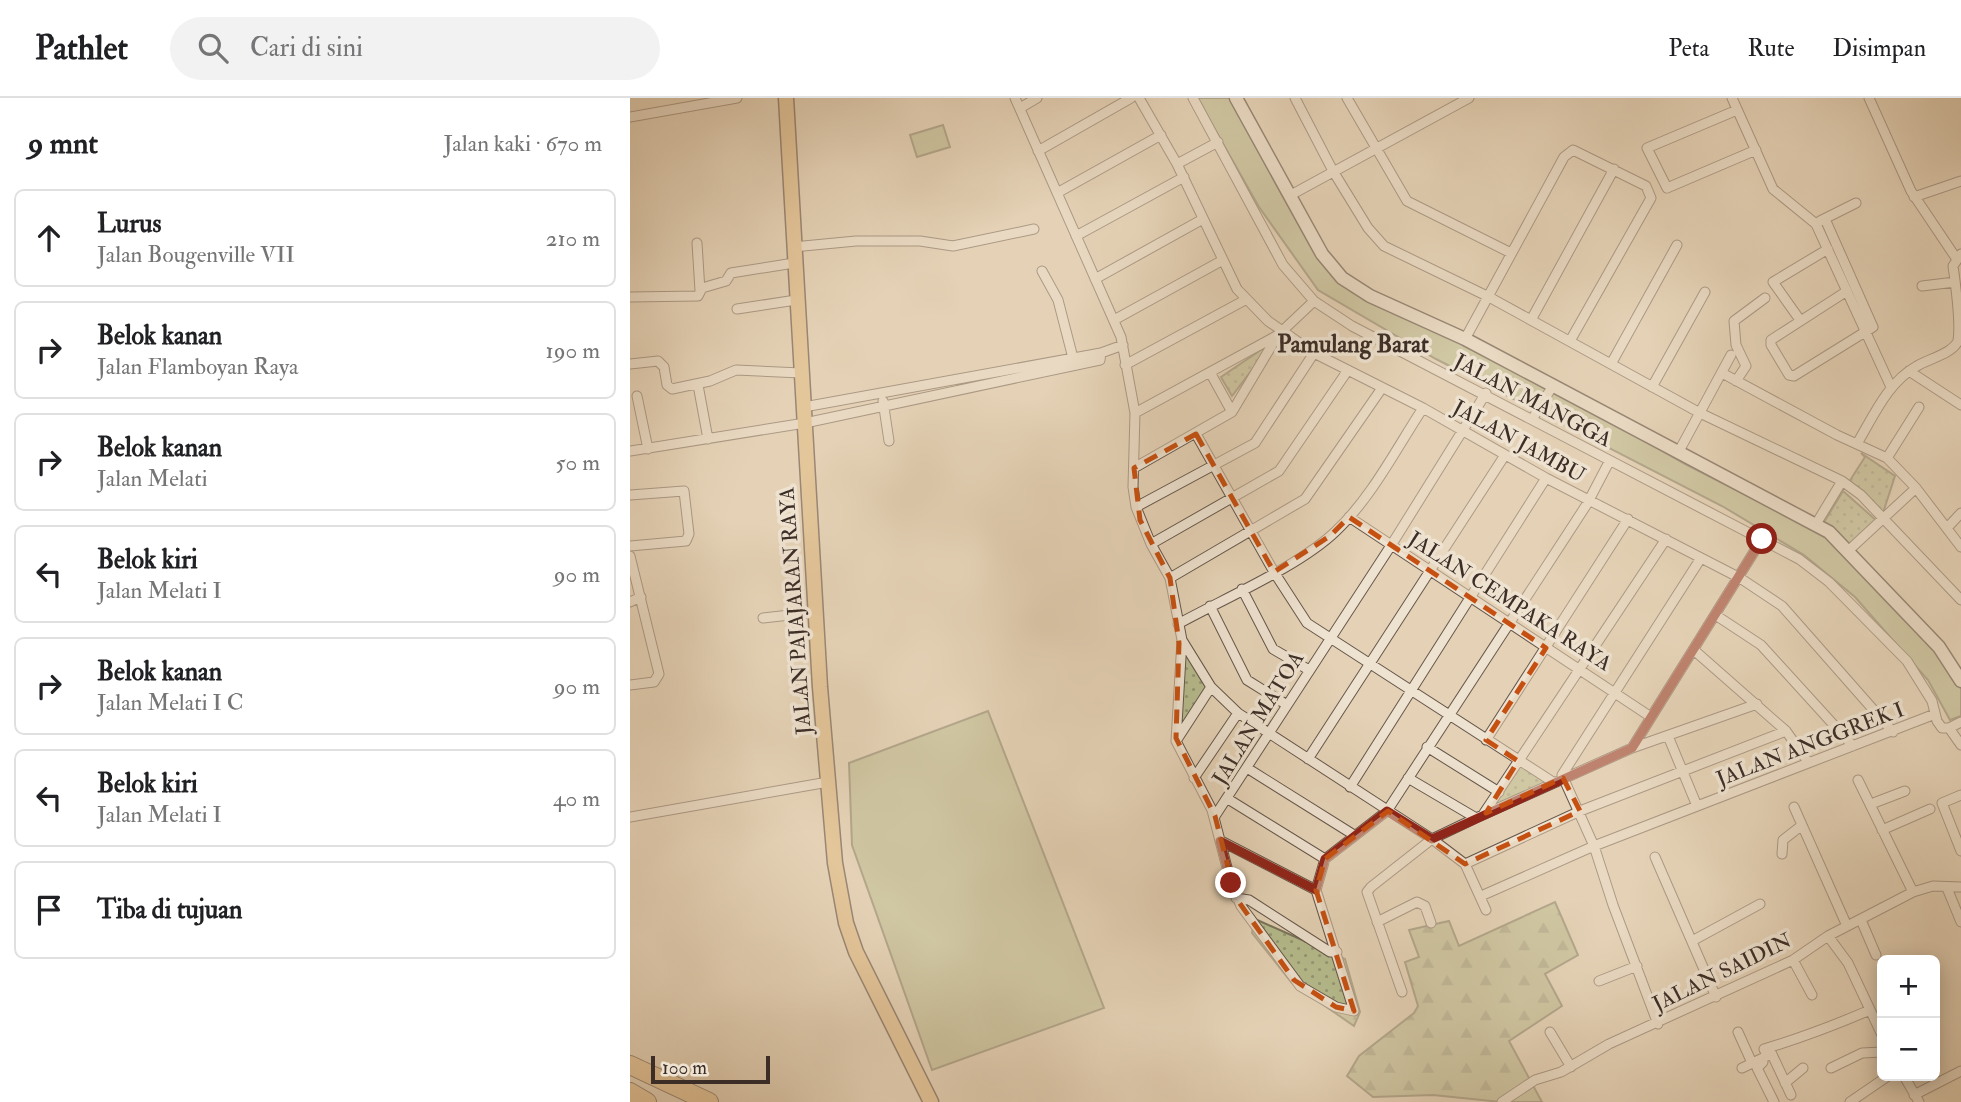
<!DOCTYPE html>
<html lang="id">
<head>
<meta charset="utf-8">
<style>
  :root { --surface:#fff; --page:#f2f2f2; --text:#202124; --muted:#757577; --line:#e0e0e0 }
  body { margin:0; font-family:"IM FELL Double Pica",serif; background:var(--page); color:var(--text) }
  .controls { position:absolute; right:21px; bottom:21px; display:grid; overflow:hidden; border-radius:10px; box-shadow:0 4px 18px #0003 }
  .controls button { width:63px; height:63px; display:grid; place-items:center; padding:0; border:0; border-bottom:2px solid var(--line); background:var(--surface); color:var(--text); font:35px sans-serif }
  .scale { position:absolute; left:21px; bottom:18px; width:119px; box-sizing:border-box; padding-left:7px; border:4px solid #3c2e27; border-top:0; font-size:19px; line-height:24px; white-space:nowrap; color:#3c2e27; -webkit-text-stroke:5px #eee2d0; paint-order:stroke }
  .stop { position:absolute; width:21px; height:21px; margin:-16px; border:5px solid #8f2418; border-radius:50%; background:#fff }
  .stop.end { background:#8f2418; border-color:#fff; box-shadow:0 2px 7px #0008 }
  .list { margin:0; padding:0; list-style:none }
  h2 { display:flex; justify-content:space-between; align-items:center; height:91px; margin:0; padding:0 28px; font-size:30px }
  h2 small { font-size:23px; font-weight:400; color:var(--muted) }
  .list li { display:grid; grid-template-columns:46px 1fr auto; gap:21px; align-items:center; box-sizing:border-box; height:98px; margin:0 14px 14px; padding:0 14px; border:2px solid var(--line); border-radius:10px }
  .list b { display:block; font-size:26px; white-space:nowrap }
  .list p { margin:0; font-size:23px; white-space:nowrap; color:var(--muted) }
  .list em { font-size:23px; font-style:normal; color:var(--muted) }
  .icon { flex:none; width:38px; height:38px; fill:none; stroke:currentColor; stroke-width:2; stroke-linecap:round; stroke-linejoin:round }
  .map { position:relative; flex:none; width:1331px; height:1004px; overflow:hidden }
  header { display:flex; align-items:center; gap:42px; box-sizing:border-box; height:98px; padding:0 35px; background:var(--surface); border-bottom:2px solid var(--line) }
  header strong { font-size:33px }
  nav { display:flex; gap:38px; margin-inline-start:auto; font-size:24px }
  .search { width:490px; height:63px; background:var(--page); display:flex; align-items:center; gap:18px; box-sizing:border-box; padding:0 24px; border-radius:38px; color:var(--muted); font-size:26px }
  main { display:flex }
  aside { flex:1; background:var(--surface) }
  .map>svg:first-child { display:block }
</style>
</head>
<body>
<header>
<strong>Pathlet</strong>
<div class="search"><svg class="icon" aria-label="search" viewBox="0 0 24 24"><circle cx="10" cy="10" r="6"/><path d="M15 15l6 6"/></svg>Cari di sini</div>
<nav><a>Peta</a><a>Rute</a><a>Disimpan</a></nav>
</header>
<main>
<aside>
<h2>9 mnt<small>Jalan kaki · 670 m</small></h2>
<ul class="list">
<li><svg class="icon" aria-label="ahead" viewBox="0 0 24 24"><path d="M12 20V5M6 11l6-6 6 6"/></svg><div><b>Lurus</b><p>Jalan Bougenville VII</p></div><em>210 m</em></li>
<li><svg class="icon" aria-label="right" viewBox="0 0 24 24"><path d="M7 20v-9h11M14 6l5 5-5 5"/></svg><div><b>Belok kanan</b><p>Jalan Flamboyan Raya</p></div><em>190 m</em></li>
<li><svg class="icon" aria-label="right" viewBox="0 0 24 24"><path d="M7 20v-9h11M14 6l5 5-5 5"/></svg><div><b>Belok kanan</b><p>Jalan Melati</p></div><em>50 m</em></li>
<li><svg class="icon" aria-label="left" viewBox="0 0 24 24"><path d="M17 20v-9H6M10 6l-5 5 5 5"/></svg><div><b>Belok kiri</b><p>Jalan Melati I</p></div><em>90 m</em></li>
<li><svg class="icon" aria-label="right" viewBox="0 0 24 24"><path d="M7 20v-9h11M14 6l5 5-5 5"/></svg><div><b>Belok kanan</b><p>Jalan Melati I C</p></div><em>90 m</em></li>
<li><svg class="icon" aria-label="left" viewBox="0 0 24 24"><path d="M17 20v-9H6M10 6l-5 5 5 5"/></svg><div><b>Belok kiri</b><p>Jalan Melati I</p></div><em>40 m</em></li>
<li><svg class="icon" aria-label="arrive" viewBox="0 0 24 24"><path d="M6 21V4h12l-3 4 3 4H6"/></svg><div><b>Tiba di tujuan</b></div></li>
</ul>
</aside>
<div class="map">
<svg width="1331" height="1004" viewBox="0 0 1331 1004">
  <defs>
    <pattern id="forest-firs" width="22" height="20" patternUnits="userSpaceOnUse" patternTransform="scale(1.75)"><rect width="22" height="20" fill="#b5bb8d"/><path d="M5 1l3.5 6h-7zM16 11l3.5 6h-7z" fill="#949873"/></pattern>
    <pattern id="park-dots" width="8" height="8" patternUnits="userSpaceOnUse" patternTransform="scale(1.75)"><rect width="8" height="8" fill="#b5bb8d"/><path d="M2 2h.1M6 6h.1" fill="none" stroke="#949873" stroke-width="1.8" stroke-linecap="round"/></pattern>
  </defs>
  <rect width="100%" height="100%" fill="#e5d2b6"/>
  <filter id="stains"><feTurbulence type="fractalNoise" baseFrequency=".00286" numOctaves="4"/><feColorMatrix values="0 0 0 0 .2 0 0 0 0 .09 0 0 0 0 .02 0 0 0 .5 -.17"/></filter>
  <radialGradient id="worn" r=".72"><stop offset=".6" stop-color="#630" stop-opacity="0"/><stop offset="1" stop-color="#630" stop-opacity=".3"/></radialGradient>
  <path fill="#b5bb8d" stroke="#78745a" stroke-width="2" d="M567,0H601C634,62 663,127 711,180L924,290L1055,366L1187,433L1207,447L1271,507L1331,588V618L1320,622L1298,582L1225,499L1174,457L1092,408L806,261L688,192L629,109Z
    M313,27L320,49L287,59L280,37Z
    M358,613L474,910L302,972L222,747L219,665Z"/>
  <path fill="url(#forest-firs)" stroke="#78745a" stroke-width="2" d="M925,804L948,857L915,876L932,908L879,943L912,1004H871L803,997L743,999L717,978L729,958L784,915L788,908L775,864L789,859L779,832L819,823L829,848Z"/>
  <path fill="url(#park-dots)" stroke="#78745a" stroke-width="2" d="M644,243L602,298L591,279Z
    M1231,355L1265,378L1251,421L1217,387L1235,359Z
    M1213,393L1247,423L1221,455L1191,429Z
    M552,542L581,589L545,639Z
    M890,665L920,683L860,710Z
    M625,821L715,861L730,914L724,928L662,885L622,835Z"/>
  <g fill="none" stroke-linecap="round" stroke-linejoin="round">
    <defs>
      <path id="street" d="M385,0L491,239L505,315L503,389L506,409L521,446L540,480L552,542L546,643L582,712L601,785L611,808L670,888L706,909L724,913L686,792L695,761L757,713L957,406L979,364
        M509,0L547,66L607,191L638,223L684,255L793,310L916,380L1110,480L1152,508L1263,634
        M563,0L653,167L684,203L722,228L1169,461L1199,484L1277,563L1302,603L1307,623L1312,630H1319L1331,647
        M665,0L703,73L738,130L754,148L859,199L1070,315L1212,383L1231,397L1331,502
        M717,0L777,103L881,155
        M1102,0L1143,91L1186,126L1261,289
        M1239,0L1281,93L1326,160
        M390,10L407,0
        M1107,12L1017,50L1037,90L1126,52
        M0,19L107,0
        M408,53L501,0
        M547,66L588,44
        M427,95L531,37
        M659,98L839,0
        M1284,99L1331,83
        M1195,121L1243,229L1164,278L1159,277L1141,247V242L1217,193
        M1190,123L1226,105
        M446,138L554,79
        M67,145L70,193
        M163,149L226,143H290L323,148L404,131
        M412,173L428,202L443,260
        M465,181L573,121
        M1292,188L1325,184
        M0,199L68,198L72,190L96,183L101,175L164,165
        M107,211L166,202
        M484,222L593,162
        M901,222L984,71
        M1170,222L1143,184L1198,151
        M835,241L934,59L943,52L1016,88L1021,100L940,243
        M0,266L28,263L34,269L37,287L42,291L80,283L106,272L171,275
        M981,266L1047,147
        M495,267L615,202
        M1279,273L1331,307
        M1092,275L1207,337L1257,360L1286,390L1331,449
        M581,276L602,314
        M1106,283L1116,268L1106,247L1104,223L1135,200
        M68,287L78,341
        M1022,289L1075,194
        M7,298L18,351
        M253,303L259,343
        M174,309L471,255L493,247
        M505,315L648,237
        M903,320L922,289
        M566,336L644,474L677,525L923,684
        M1228,344C1244,317 1258,284 1287,268C1298,261 1322,256 1328,243C1331,224 1326,189 1323,168L1331,156
        M0,353L175,325L470,262L471,255
        M1048,355L1101,257
        M1257,360L1289,309
        M504,370L602,314L648,237L684,203
        M0,397L54,393L59,436L56,443L0,448
        M506,409L625,345L684,255
        M719,419L1021,619
        M1186,426L1212,383
        M1317,430L1331,415
        M521,446L649,373L718,272
        M1218,453L1286,390
        M0,458L29,576L24,584L0,587
        M540,480L675,401L752,290
        M612,491L643,551L679,572
        M0,504L11,499
        M580,508L617,582L657,607
        M1087,518L1131,547L1223,648
        M133,520L187,514
        M548,526C593,501 670,468 706,433C742,399 766,351 793,310
        M552,542L581,589L608,615L802,741L835,766L856,812
        M1065,553L1156,633L1178,664
        M1319,630L1331,624
        M1038,638L1067,708
        M856,642L998,421
        M546,643L581,589
        M797,649L869,694
        M1002,650L1132,441
        M678,661L875,357
        M617,670L724,737
        M564,680L608,615
        M778,680L846,720
        M1228,682L1283,794
        M720,689L916,380
        M1331,697L1312,705L1331,753
        M598,701L695,761
        M1241,706L1275,693
        M1164,709L1217,828
        M854,715L1036,441
        M585,718L762,446L856,295
        M0,719L198,684
        M1252,732L1300,711
        M591,743L686,792
        M1152,756L1153,742L1171,728
        M1025,759L1086,899
        M835,766L950,713L1156,633
        M1317,790L1331,824
        M851,798L964,748L1305,616
        M606,800L619,802L700,854H707
        M1231,822L1246,857
        M747,824L787,804L795,808L801,825
        M1198,838L1218,865L1252,937
        M1062,843L1130,806
        M1163,862L1182,897
        M969,883L1007,868
        M772,894L737,794L741,789L802,741L846,720L1002,650L1127,606
        M1028,926L983,807L964,748L932,677L1071,460
        M920,934L941,969
        M1108,934L1122,965
        M1139,950L1161,997
        M1133,964L1127,970L1144,1004
        M1112,970L1137,958L1134,951C1171,940 1205,927 1240,912
        M1201,970L1232,955L1252,954
        M1274,978L1289,1004
        M1155,985L1173,970
        M1284,997L1331,973
        M872,1004L905,982L931,974L979,946L1163,862L1198,838L1283,794L1303,788L1331,789
        M1220,1004L1258,978"/>
      <path id="secondary" d="M606,0L692,156L712,180L740,198L835,241L1199,434L1309,549L1331,583"/>
      <path id="primary" d="M156,0L190,589L205,765L216,825L226,854L301,1004"/>
      <path id="highway" d="M0,967L79,1004
        M0,994L17,1004"/>
    </defs>
    <use href="#street" stroke="#66574b" stroke-width="11"/>
    <use href="#secondary" stroke="#3c2e27" stroke-width="15"/>
    <use href="#primary" stroke="#3c2e27" stroke-width="17"/>
    <use href="#highway" stroke="#3c2e27" stroke-width="20"/>
    <use href="#street" stroke="#eee2d0" stroke-width="9"/>
    <use href="#secondary" stroke="#eee2d0" stroke-width="12"/>
    <use href="#primary" stroke="#e2b97b" stroke-width="14"/>
    <use href="#highway" stroke="#e2b97b" stroke-width="18"/>
  </g>
  <g fill="none" stroke-linecap="round" stroke-linejoin="round">
    <path stroke="#8f2418" stroke-width="9" d="M601,785L590,743L686,792L695,761L757,713L802,741L1002,650L1132,441"/>
  </g>
  <path d="M0 0H1331V1004H0ZM566,336L644,474L700,438L719,419L916,550L856,642L888,663L856,715L933,680L950,713L835,766L758,713L695,761L686,792L724,913L706,909L664,882L606,800L585,718L546,640L549,545L540,480L510,422L504,370Z" fill="#e5d2b6" fill-opacity=".55" fill-rule="evenodd"/>
  <path fill="none" stroke="#c65011" stroke-width="5" stroke-dasharray="14 9" stroke-linejoin="round" d="M566,336L644,474L700,438L719,419L916,550L856,642L888,663L856,715L933,680L950,713L835,766L758,713L695,761L686,792L724,913L706,909L664,882L606,800L585,718L546,640L549,545L540,480L510,422L504,370Z"/>
  <g text-anchor="middle" stroke-width="7" stroke-linejoin="round" paint-order="stroke">
    <g font-size="21" fill="#3c2e27" stroke="#eee2d0">
      <text transform="translate(903 302) rotate(28)" y="7">JALAN MANGGA</text>
      <text transform="translate(889 343) rotate(29)" y="7">JALAN JAMBU</text>
      <text transform="translate(880 503) rotate(33)" y="7">JALAN CEMPAKA RAYA</text>
      <text transform="translate(165 513) rotate(-94)" y="7">JALAN PAJAJARAN RAYA</text>
      <text transform="translate(628 620) rotate(-58)" y="7">JALAN MATOA</text>
      <text transform="translate(1180 646) rotate(-21)" y="7">JALAN ANGGREK I</text>
      <text transform="translate(1092 874) rotate(-26)" y="7">JALAN SAIDIN</text>
    </g>
    <g font-size="24" font-weight="bold" fill="#3c2e27" stroke="#eee2d0">
      <text x="723" y="254">Pamulang Barat</text>
    </g>
  </g>
  <rect width="100%" height="100%" filter="url(#stains)"/>
  <rect width="100%" height="100%" fill="url(#worn)"/>
</svg>
<div class="controls">
<button>+</button>
<button>−</button>
</div>
<div class="scale">100 m</div>
<div class="stop" style="left:1132px;top:441px"></div>
<div class="stop end" style="left:601px;top:785px"></div>
</div>
</main>
</body>
</html>
